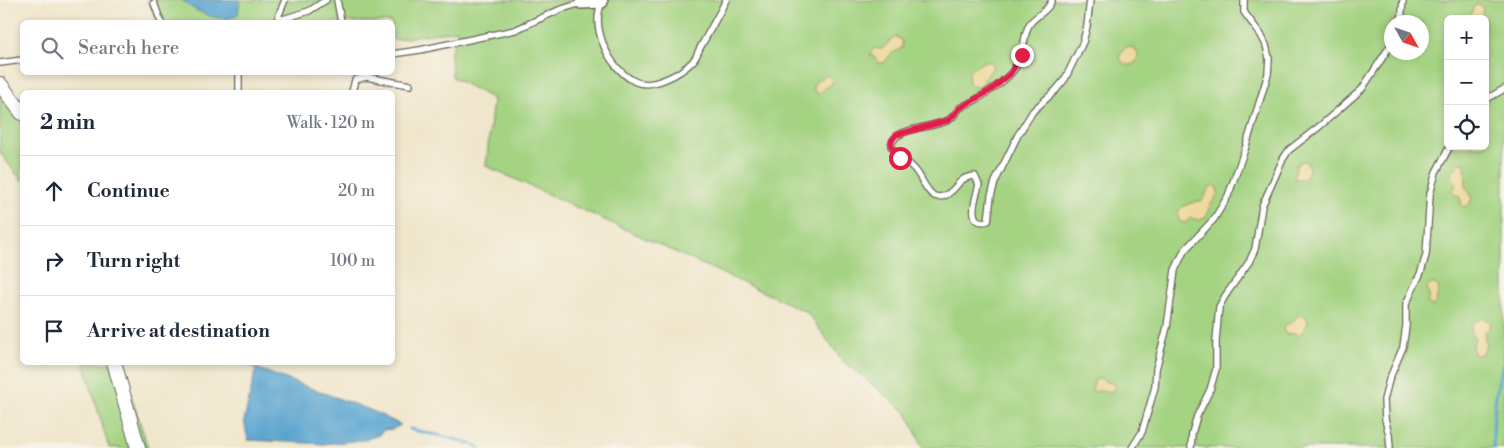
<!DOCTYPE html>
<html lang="en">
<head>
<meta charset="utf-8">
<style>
  :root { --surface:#fff; --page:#f2f2f3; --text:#1f2937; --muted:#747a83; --line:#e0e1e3 }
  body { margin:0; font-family:"Libre Bodoni",serif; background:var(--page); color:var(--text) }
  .controls { position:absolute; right:15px; top:15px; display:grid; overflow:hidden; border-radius:8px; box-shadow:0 2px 8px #0003 }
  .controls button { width:45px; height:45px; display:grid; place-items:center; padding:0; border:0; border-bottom:1px solid var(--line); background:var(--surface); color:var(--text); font:25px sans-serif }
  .compass { position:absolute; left:1384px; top:15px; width:45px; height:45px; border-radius:50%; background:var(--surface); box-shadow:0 2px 8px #0003; rotate:130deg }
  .stop { position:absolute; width:15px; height:15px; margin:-11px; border:4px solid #e11d48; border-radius:50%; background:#fff }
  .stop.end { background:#e11d48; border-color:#fff; box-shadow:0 1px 5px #0008 }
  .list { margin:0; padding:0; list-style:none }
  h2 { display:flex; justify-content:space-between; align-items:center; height:65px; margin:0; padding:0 20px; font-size:21px }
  h2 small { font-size:16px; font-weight:400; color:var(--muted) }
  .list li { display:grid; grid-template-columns:32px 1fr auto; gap:15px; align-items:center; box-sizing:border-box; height:70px; padding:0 20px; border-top:1px solid var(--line) }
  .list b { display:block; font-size:19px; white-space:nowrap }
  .list em { font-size:16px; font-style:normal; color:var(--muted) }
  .icon { flex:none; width:28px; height:28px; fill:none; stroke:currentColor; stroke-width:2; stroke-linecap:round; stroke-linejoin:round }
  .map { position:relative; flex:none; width:1504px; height:448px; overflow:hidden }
  .search { position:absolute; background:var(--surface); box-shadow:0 2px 8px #0003; left:20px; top:20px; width:375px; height:55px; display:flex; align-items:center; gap:12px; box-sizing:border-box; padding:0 18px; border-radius:8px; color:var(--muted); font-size:19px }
  .panel { position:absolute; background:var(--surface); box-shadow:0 2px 8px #0003; left:20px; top:90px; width:375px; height:275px; border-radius:8px }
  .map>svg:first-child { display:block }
</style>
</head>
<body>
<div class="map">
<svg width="1504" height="448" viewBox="0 0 1504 448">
  <rect width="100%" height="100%" fill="#f7f3e8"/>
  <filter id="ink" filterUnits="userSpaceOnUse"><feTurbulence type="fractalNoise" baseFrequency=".02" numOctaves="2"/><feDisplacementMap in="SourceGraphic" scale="10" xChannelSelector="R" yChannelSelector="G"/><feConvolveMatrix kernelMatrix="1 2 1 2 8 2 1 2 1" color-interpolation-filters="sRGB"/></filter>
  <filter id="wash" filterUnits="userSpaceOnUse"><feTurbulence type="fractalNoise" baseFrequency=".0096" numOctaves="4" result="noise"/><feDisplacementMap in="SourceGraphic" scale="20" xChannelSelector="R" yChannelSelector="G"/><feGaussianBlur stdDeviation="1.12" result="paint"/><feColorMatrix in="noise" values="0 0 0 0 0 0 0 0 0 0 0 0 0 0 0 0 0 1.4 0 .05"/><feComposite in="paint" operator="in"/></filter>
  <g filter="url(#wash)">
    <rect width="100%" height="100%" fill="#f0e6cb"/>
    <path fill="#a4d382" stroke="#60784f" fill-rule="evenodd" d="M147,0H1504V448H923L907,413L842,360L807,312L486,166L493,99L452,77L451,51L458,30L393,40L392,22H159ZM1448,19H1485V146H1448ZM1392,22H1422V52H1392Z
      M0,83L22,114V181L0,153Z
      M84,363H121L148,448H109Z"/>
    <path fill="#eeda9e" stroke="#857b5d" d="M1475,5L1482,6L1483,11L1479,19H1468Z
      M896,37L902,40V48L891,54L884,63H877L876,58L870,55L871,52L874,48L882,49L892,39Z
      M1120 56a9 9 0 1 1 18 0a9 9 0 1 1-18 0Z
      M985,61L991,62L993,64L992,69L979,87H974L969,83L968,73L973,68Z
      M827,75L833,80L831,85L825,88L819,94L815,92L813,87C815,79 821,79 827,75Z
      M1303,161L1307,162C1311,168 1309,174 1304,179H1295L1294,175L1297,164Z
      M1460,163H1465L1466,186L1472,197L1470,203L1465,207L1462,206L1460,198L1452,191L1456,185L1451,174Z
      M1213,185L1217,188L1218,194L1209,207V212L1205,218L1199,220L1191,218L1185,223L1179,221C1174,203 1192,204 1203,200L1209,188Z
      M1431,284H1435L1439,287L1436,302L1432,306L1427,303L1429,296C1428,291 1425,287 1431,284Z
      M1300,315L1307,317L1308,323L1300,335L1293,333L1286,335L1283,329V326L1293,322L1297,316Z
      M1484,318L1491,322L1489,328L1484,333L1486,346L1482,354L1475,355L1472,348L1475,339L1471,334L1472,323Z
      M1098,378H1102L1104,381L1114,384V390L1108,392L1103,390L1093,392L1092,390L1094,382Z"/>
    <path fill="#56a3cf" stroke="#396076" d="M182,0H240L238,14C225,26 192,11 182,0Z
      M256,368L373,411L401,425L393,429L384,430L379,435L364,440L323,444L248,440L244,421Z"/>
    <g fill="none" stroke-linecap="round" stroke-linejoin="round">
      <path stroke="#56a3cf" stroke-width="3" d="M252,365L258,371
        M410,429C432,435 461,438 480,448
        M1493,448C1493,419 1494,391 1504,363"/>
    </g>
  </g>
  <g filter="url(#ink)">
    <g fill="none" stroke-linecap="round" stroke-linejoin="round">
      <defs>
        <path id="service" d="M285,0L278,17L283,19L309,11L326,0
          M337,0L341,22
          M1052,0C1048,12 1035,15 1029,25C1023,36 1025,50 1019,61C1011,78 993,89 977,99C972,102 965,105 960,108C956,112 954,116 950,119C934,129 894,126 891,146C899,158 908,161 916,171C924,181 930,204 946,195C959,188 957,177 975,176L979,185C976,196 965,227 988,221L991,196L995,182L1018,135L1033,111L1056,90L1065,79L1083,42L1087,26L1090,0
          M602,2C590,28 609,68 634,81C651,90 681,74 693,61C696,58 698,52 700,48C709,32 718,16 726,0
          M154,3L161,22
          M1401,22L1403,0
          M392,54L420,50L515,30L559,10L581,3
          M0,63L22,60
          M239,92V72
          M352,92L355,80L366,77L410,85
          M1485,100L1504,89
          M1132,448L1142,432L1155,387L1156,369L1167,327L1175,270L1184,251L1214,219L1228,196L1245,149L1268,74L1269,58L1266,45L1261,35L1244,12V0
          M1191,448L1192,433L1197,416L1210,390L1216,369V341L1219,307L1225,296L1249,262L1255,249L1262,206L1283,159L1289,150L1320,126L1362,89L1392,43
          M1390,448L1389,435L1385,419L1384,400L1389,380L1403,347L1406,326V304L1421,272L1426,255L1430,194L1436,172L1450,146"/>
        <path id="minor" d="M581,3L602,2"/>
        <path id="tertiary" d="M0,84L22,113
          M114,362L138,448"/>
      </defs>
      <use href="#service" stroke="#666359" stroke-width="8"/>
      <use href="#minor" stroke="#666359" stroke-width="14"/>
      <use href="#tertiary" stroke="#666359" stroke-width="16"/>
      <use href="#service" stroke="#fff" stroke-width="5.5"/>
      <use href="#minor" stroke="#fff" stroke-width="11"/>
      <use href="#tertiary" stroke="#fff" stroke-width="14"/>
    </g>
  </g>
  <g fill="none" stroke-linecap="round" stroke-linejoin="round" filter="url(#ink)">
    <path stroke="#e11d48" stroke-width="6" d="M900,158L891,146L892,140L896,135L949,120L960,108L991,90L1010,74L1022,55"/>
  </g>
</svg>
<div class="controls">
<button>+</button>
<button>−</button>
<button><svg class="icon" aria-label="locate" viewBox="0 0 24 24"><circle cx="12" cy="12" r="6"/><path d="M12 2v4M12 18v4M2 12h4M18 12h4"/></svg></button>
</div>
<svg class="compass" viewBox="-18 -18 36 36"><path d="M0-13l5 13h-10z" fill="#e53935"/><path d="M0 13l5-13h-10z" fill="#747a83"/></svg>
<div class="stop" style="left:900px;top:158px"></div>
<div class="stop end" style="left:1022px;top:55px"></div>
<div class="search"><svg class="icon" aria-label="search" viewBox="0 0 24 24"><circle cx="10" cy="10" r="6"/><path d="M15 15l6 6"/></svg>Search here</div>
<section class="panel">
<h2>2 min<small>Walk · 120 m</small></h2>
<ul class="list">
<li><svg class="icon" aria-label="ahead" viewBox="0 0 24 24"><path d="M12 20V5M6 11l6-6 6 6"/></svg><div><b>Continue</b></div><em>20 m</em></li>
<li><svg class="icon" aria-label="right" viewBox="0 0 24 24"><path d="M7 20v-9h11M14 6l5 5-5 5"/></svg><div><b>Turn right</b></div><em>100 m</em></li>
<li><svg class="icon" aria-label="arrive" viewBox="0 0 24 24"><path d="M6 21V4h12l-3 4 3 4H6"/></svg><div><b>Arrive at destination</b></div></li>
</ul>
</section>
</div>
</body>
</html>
